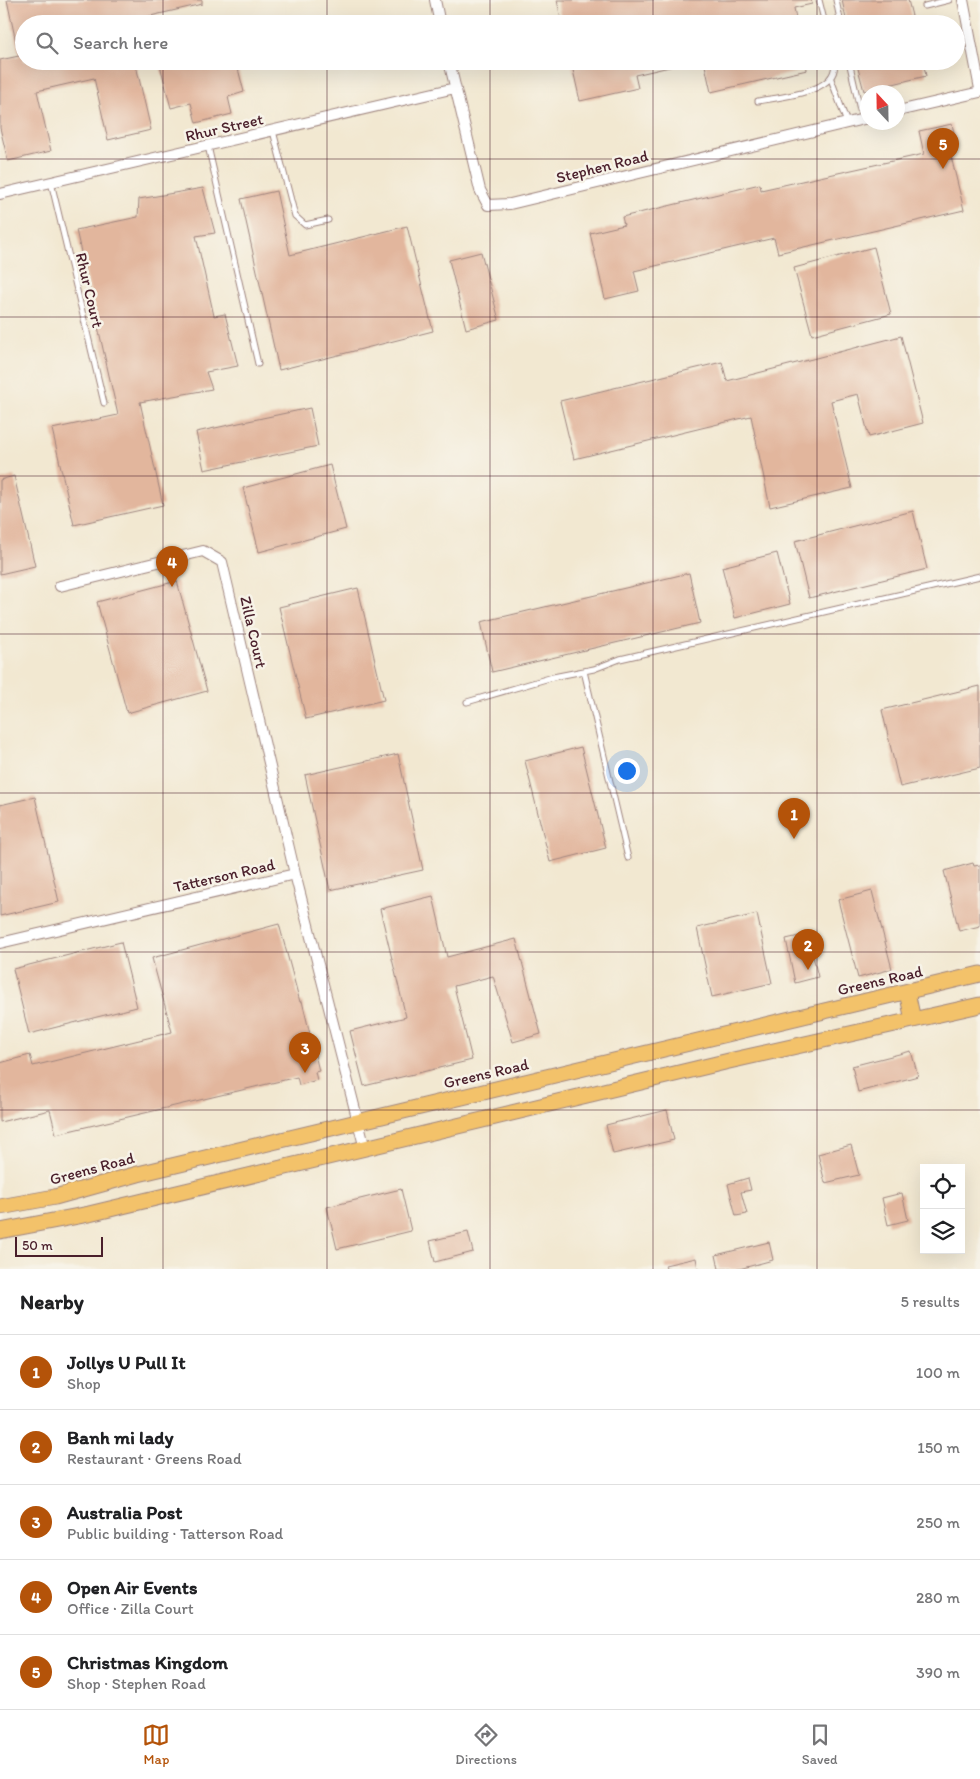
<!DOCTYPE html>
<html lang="en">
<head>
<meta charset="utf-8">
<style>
  :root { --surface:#fff; --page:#f2f2f2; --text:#202124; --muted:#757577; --line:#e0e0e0; --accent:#b45309 }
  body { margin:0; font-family:Itim,sans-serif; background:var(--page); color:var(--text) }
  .controls { position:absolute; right:15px; bottom:15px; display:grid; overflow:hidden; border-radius:0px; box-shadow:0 5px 20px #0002 }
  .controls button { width:45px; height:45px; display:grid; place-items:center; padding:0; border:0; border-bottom:1px solid var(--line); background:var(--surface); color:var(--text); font:25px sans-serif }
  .compass { position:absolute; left:860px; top:85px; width:45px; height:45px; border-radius:50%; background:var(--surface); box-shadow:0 5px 20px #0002; rotate:338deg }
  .scale { position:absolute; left:15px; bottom:12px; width:88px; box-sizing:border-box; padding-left:5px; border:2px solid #4a1f2b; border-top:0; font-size:14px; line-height:18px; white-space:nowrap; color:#4a1f2b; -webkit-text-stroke:4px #f7f3e8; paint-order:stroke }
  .you { position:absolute; left:626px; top:770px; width:18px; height:18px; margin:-12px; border:4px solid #fff; border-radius:50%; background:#1a73e8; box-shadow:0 0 0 8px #1a73e833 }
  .badge { display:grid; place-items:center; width:32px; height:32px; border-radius:50%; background:var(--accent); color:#fff; font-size:16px; font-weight:700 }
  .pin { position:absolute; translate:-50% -41px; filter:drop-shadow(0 1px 2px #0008) }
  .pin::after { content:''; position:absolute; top:26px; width:18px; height:15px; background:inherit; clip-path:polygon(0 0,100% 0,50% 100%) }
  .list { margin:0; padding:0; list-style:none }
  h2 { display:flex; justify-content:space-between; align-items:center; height:65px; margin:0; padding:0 20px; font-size:21px }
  h2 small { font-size:16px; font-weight:400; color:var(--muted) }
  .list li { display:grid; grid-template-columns:32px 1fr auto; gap:15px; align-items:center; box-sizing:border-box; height:75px; padding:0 20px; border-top:1px solid var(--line) }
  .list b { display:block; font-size:19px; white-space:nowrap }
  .list p { margin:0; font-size:16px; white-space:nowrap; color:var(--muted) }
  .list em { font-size:16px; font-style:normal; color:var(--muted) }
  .icon { flex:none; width:28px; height:28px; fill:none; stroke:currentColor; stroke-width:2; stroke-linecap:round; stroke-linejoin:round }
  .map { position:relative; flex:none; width:980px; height:1269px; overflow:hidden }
  .search { position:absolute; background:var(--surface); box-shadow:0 5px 20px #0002; left:15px; right:15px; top:15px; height:55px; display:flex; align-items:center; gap:12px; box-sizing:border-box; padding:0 18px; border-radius:28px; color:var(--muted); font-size:19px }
  .sheet { height:440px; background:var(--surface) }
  nav { display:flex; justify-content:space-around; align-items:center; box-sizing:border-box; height:70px; border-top:1px solid var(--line); background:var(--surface); font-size:14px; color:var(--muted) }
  nav a { display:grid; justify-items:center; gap:2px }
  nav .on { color:var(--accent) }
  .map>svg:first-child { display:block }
</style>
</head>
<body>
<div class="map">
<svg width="980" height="1269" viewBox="0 0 980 1269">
  <rect width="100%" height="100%" fill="#f7f3e8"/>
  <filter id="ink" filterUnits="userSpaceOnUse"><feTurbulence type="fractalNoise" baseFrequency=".02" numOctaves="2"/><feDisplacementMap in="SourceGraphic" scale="10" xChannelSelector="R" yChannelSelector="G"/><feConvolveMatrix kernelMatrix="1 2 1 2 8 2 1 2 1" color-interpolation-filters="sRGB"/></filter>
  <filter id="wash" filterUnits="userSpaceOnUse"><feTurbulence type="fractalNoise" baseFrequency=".0096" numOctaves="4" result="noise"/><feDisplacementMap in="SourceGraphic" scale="20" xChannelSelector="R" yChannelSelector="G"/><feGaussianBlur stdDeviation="1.12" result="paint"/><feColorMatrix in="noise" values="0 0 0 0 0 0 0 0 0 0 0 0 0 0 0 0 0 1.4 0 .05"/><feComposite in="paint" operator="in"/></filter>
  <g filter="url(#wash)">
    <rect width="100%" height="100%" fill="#f2e8d1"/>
    <g id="blocks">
      <path fill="#e2b69d" d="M7,0H202V4L116,24H24V61H135L151,130L108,140L94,78L37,91L51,151L8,161L0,128V60L19,56Z
        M557,0H811L812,4L794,8L797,24H562Z
        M842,0H908L914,24H847Z
        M159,61H236L244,92L228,97L232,114L196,123L191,103L171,108Z
        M571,61H678V65L635,75L638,88L580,101Z
        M704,61H806L807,70L711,92Z
        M856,61H923L926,76L864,91Z
        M952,124L957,146L949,148L964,210L778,253L774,238L634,271L639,291L605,299L590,233L624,225L622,217L760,184L761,190L924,154L919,131Z
        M203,188L215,233L196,236L214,316L225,314L238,366L206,372L212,389L140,402L163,505L74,525L52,429L118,415L76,230L138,217L139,199Z
        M276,191L290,255L407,226L433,331L279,370L241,199Z
        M874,247L891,314L812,335L794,268Z
        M481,252L499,320L466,329L449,260Z
        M901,336L923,423L869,437L858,394L831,401L852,488L770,507L751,416L574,459L560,401L722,362L727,381Z
        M310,408L318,446L204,470L196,432Z
        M330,465L346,529L259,552L243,488Z
        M14,476L35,566L0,574V480Z
        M913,511L927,569L809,598L795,541Z
        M777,553L790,604L735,618L722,567Z
        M689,573L700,623L492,672L481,622Z
        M177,581L207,691L127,713L97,602Z
        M358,588L384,700L306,719L279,607Z
        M980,686V768L900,787L882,710Z
        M581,747L606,848L550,862L525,761Z
        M398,754L423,870L330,890L305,775Z
        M35,797L59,902L0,916V805Z
        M973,863L974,866L980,865V926L959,931L944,871Z
        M872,891L892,969L858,978L838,900Z
        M433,896L447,957L516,939L541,1034L513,1042L493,976L454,986L472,1060L364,1086L350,1031L406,1017L380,909Z
        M757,914L772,983L712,997L697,928Z
        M279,924L300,1002L302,1001L319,1071L315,1072L317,1080L299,1085L297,1077L56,1134L50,1110L0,1122V1063L30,1055L33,1066L172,1032L152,958Z
        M808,934L818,977L795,983L786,939Z
        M121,942L137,1007L29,1034L13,969Z
        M911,1051L918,1076L858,1092L852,1066Z
        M667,1110L674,1140L613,1154L606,1125Z
        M851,1145L859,1175L825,1183L818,1154Z
        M748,1178L751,1190L741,1192L747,1214L736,1216L728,1184Z
        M401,1189L411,1231L337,1249L327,1207Z
        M902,1193L908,1220L888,1225L882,1198Z
        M468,1232L473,1252L435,1262L430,1241Z
        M769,1242L773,1260L739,1269H719L716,1255Z
        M696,1258L698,1269H666L665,1265Z"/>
    </g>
  </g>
  <g filter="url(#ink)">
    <use href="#blocks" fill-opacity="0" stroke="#9e847e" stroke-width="1"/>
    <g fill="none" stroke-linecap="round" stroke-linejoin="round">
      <defs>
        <path id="service" d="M819,0L825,24
          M836,0L841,24
          M925,6L949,0
          M849,61L862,119
          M831,79L847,123
          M758,101C779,97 841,93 834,61
          M273,131L295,216L305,225L328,220
          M208,146L258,364
          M51,182L104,403
          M584,671L628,858
          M467,702L553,677L594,669L620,659L980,576"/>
        <path id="minor" d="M435,0L440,24
          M963,0L980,89
          M449,61L480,190L488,205L510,204L868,118
          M898,111L980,92
          M0,194L455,88
          M60,586L203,551L222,562L295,874
          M0,943L295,874L365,1149"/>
        <path id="primary" d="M907,992L913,1020
          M0,1207L55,1197L138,1174L980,974
          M0,1231L89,1214L729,1061L980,1005"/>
      </defs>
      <use href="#service" stroke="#9e847e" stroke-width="7"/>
      <use href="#minor" stroke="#9e847e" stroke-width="12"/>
      <use href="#primary" stroke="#9e847e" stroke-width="17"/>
      <use href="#service" stroke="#fff" stroke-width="5"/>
      <use href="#minor" stroke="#fff" stroke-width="10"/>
      <use href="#primary" stroke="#f3c26a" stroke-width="15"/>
    </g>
  </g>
  <path fill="none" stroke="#4a1f2b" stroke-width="1" stroke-opacity="0.55" d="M163,0V24M327,0V24M490,0V24M653,0V24M817,0V24M163,61V1269M327,61V1269M490,61V1269M653,61V1269M817,61V1269M0,159H980M0,317H980M0,476H980M0,634H980M0,793H980M0,952H980M0,1110H980"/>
  <g text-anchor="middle" stroke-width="5" stroke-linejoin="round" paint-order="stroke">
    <g font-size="16" fill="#4a1f2b" stroke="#f7f3e8">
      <text transform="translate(224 127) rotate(-13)" y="6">Rhur Street</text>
      <text transform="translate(602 166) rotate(-14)" y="6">Stephen Road</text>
      <text transform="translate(90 290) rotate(77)" y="6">Rhur Court</text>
      <text transform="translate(254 632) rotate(77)" y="6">Zilla Court</text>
      <text transform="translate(224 875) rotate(-13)" y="6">Tatterson Road</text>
      <text transform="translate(880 980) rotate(-13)" y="6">Greens Road</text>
      <text transform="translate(486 1073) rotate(-13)" y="6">Greens Road</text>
      <text transform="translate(92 1168) rotate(-15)" y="6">Greens Road</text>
    </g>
  </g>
</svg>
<div class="controls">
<button><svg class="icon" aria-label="locate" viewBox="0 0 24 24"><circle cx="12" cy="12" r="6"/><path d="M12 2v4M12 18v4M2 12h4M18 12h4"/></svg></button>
<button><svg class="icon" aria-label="layers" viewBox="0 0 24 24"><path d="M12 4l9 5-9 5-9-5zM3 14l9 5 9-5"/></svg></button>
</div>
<svg class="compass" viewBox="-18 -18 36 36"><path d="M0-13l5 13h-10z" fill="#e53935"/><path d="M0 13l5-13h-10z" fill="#757577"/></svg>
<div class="scale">50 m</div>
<div class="you"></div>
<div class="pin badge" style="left:794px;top:839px">1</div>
<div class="pin badge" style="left:808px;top:970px">2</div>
<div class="pin badge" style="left:305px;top:1073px">3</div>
<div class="pin badge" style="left:172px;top:587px">4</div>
<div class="pin badge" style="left:943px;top:169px">5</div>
<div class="search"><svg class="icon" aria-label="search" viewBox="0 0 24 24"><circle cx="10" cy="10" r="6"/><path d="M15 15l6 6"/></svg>Search here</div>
</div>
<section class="sheet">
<h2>Nearby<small>5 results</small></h2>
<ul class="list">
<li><span class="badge">1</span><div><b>Jollys U Pull It</b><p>Shop</p></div><em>100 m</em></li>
<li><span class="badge">2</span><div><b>Banh mi lady</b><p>Restaurant · Greens Road</p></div><em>150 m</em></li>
<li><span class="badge">3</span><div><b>Australia Post</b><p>Public building · Tatterson Road</p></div><em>250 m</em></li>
<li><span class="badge">4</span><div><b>Open Air Events</b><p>Office · Zilla Court</p></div><em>280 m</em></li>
<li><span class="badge">5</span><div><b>Christmas Kingdom</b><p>Shop · Stephen Road</p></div><em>390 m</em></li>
</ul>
</section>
<nav>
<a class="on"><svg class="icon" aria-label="map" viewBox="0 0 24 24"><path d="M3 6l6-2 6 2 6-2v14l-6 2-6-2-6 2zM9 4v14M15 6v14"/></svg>Map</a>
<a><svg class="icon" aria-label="directions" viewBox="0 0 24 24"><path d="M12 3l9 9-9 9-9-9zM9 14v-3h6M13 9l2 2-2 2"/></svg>Directions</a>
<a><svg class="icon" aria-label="saved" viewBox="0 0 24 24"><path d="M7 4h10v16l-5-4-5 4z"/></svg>Saved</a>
</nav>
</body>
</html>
